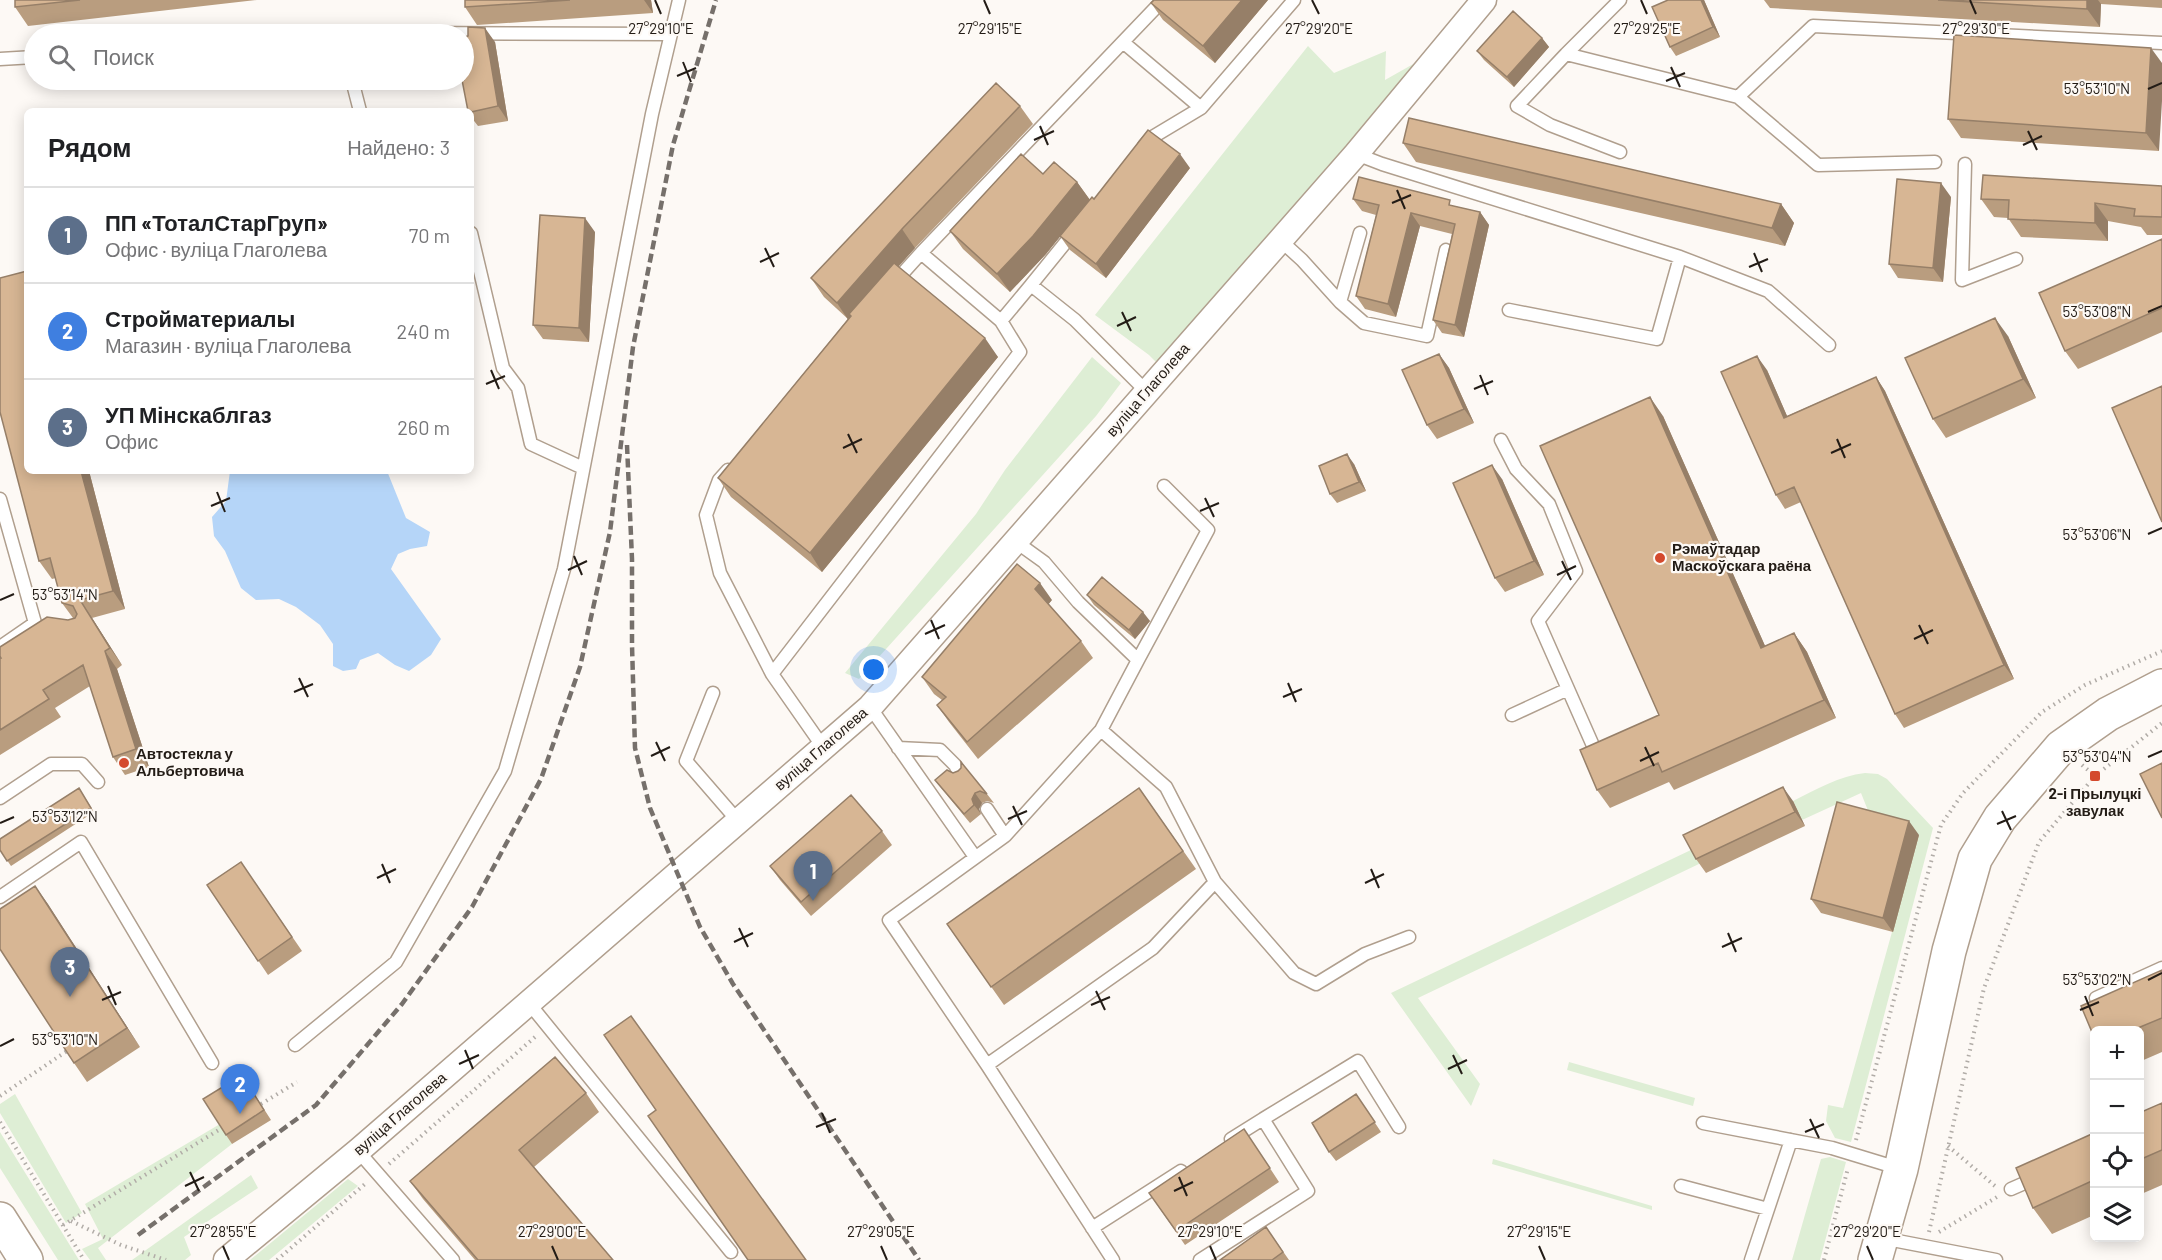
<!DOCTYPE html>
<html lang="ru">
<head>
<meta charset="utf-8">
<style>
  :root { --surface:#fff; --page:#f2f2f2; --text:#202124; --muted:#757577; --line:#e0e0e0; --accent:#7c3aed }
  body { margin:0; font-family:Barlow,sans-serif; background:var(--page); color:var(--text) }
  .controls { position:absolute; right:18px; bottom:18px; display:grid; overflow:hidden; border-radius:9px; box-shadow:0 3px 15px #0003 }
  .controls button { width:54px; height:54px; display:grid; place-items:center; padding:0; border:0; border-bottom:2px solid var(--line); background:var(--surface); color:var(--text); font:30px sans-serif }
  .you { position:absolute; left:874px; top:670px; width:21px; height:21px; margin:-15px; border:4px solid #fff; border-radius:50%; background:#1a73e8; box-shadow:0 0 0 9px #1a73e833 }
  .badge { display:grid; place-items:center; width:39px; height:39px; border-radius:50%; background:var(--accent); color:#fff; font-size:20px; font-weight:700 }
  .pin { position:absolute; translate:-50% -50px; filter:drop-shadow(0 2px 3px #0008) }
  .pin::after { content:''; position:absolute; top:32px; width:21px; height:18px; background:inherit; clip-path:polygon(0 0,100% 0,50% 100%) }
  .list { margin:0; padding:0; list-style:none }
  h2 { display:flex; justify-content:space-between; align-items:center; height:78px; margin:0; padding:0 24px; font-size:26px }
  h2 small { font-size:20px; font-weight:400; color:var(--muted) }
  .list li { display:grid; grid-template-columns:39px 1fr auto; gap:18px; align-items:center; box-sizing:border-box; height:96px; padding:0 24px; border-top:2px solid var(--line) }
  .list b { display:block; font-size:22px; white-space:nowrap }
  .list p { margin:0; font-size:20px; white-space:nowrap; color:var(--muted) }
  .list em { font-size:20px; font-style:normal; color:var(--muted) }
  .icon { flex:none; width:33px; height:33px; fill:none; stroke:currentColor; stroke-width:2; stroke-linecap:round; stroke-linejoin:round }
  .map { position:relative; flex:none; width:2162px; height:1260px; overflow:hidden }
  .search { position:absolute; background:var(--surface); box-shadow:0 3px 15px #0003; left:24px; top:24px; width:450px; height:66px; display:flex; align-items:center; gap:15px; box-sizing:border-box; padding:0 21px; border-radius:33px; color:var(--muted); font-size:22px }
  .panel { position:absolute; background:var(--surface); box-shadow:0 3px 15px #0003; left:24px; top:108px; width:450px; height:366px; border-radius:9px }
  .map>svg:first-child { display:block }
</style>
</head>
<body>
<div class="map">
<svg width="2162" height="1260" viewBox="0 0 2162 1260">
  <rect width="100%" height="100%" fill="#fdf9f5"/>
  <path fill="#deeed5" d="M1308,46L1334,73L1386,51L1385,80L1438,50L1160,366L1149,355L1095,315Z
    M1092,357L1121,383L1096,416L859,679L845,673L976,514L1005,470Z
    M1865,773L1878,774L1887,779L1933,828L1851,1142L1835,1138L1826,1121L1828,1105L1843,1108L1919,835L1873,823L1861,793L1802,820L1793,801C1817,789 1839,776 1865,773Z
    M1693,849L1701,863L1418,998L1480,1084L1471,1106L1391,993Z
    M1569,1062L1695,1098L1693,1106L1567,1070Z
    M15,1094L82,1213L66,1223L0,1113V1104Z
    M220,1124L232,1144L98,1248L106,1260H90L82,1249L103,1239L85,1204Z
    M0,1132L79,1260H58L0,1168Z
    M1830,1157L1846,1162L1820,1260H1792L1821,1159Z
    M1493,1159L1652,1206V1210L1492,1164Z
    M251,1175L258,1188L184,1237L191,1255L185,1260H132Z
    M348,1179L358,1186L269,1260H250Z"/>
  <path fill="#b5d5f8" d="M230,471H387L406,518L430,532L427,546L410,549L398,554L391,569L441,639L431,655L409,671L395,665L378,653L360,660L356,669L343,671L333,666V644L320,625L296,607L279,599L256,600L241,588L225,551L214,536L212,517L226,501Z"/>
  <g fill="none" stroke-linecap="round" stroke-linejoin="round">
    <defs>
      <path id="lane" d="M379,34L408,33L671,34
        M1124,43L1201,108
        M1566,54L1620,0
        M0,59L34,57
        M352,80L360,111
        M1738,97L1813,26L2162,43
        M1144,146L1151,138L1201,108L1294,0
        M1620,152L1550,125L1517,106L1566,54L1738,97L1818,165L1935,162
        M1356,154L1382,164L1680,257L1657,339L1509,310
        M1965,164L1962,280L2016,259
        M471,233L503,368L518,388L531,444L583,468
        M1280,240L1302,260L1340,302L1364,323L1427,336L1446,250
        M921,253L1163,0
        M1680,257L1768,291L1829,345
        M893,284L921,253L1001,321L1031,285L1075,320L1147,392
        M1031,285L1074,232
        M1340,302L1360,233
        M1501,440L1516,469L1549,504L1576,571L1538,621L1568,689L1512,715
        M728,470L719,480L706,515L720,573L772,674L823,747
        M0,499L35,623L0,647
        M1138,660L1208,530L1164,486
        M772,674L1020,352L1001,321
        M1568,689L1598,757
        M713,693L686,761L738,821
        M870,707L975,857
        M898,748L940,750L955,765L960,774
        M0,798L51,764H82L98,782
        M987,809L1005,836L889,920L987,1065L1113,1260
        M1005,836L1101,730L1138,660L1078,602L1044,562L1015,541
        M1215,882L1294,973L1316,984L1365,954L1409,937
        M0,897L81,842L212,1063
        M2096,998L2162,968
        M528,1002L731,1252
        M295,1045L396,962L505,771L564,569L652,114L679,0
        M987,1065L1153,948L1215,882L1166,787L1101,730
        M1703,1123L1832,1148L1901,1169
        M1231,1139L1263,1119
        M358,1151L453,1260
        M1681,1186L1768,1209
        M2011,1189L2036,1178
        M1092,1228L1181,1171
        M1882,1238L1996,1260
        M1200,1260L1308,1191L1263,1119L1358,1061L1399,1127
        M1751,1260L1791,1140"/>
      <path id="street" d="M226,1260L358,1151L870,707L1356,154L1484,0"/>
      <path id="secondary" d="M0,1219L26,1260
        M1875,1260L1901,1169L1949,951L1975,859L2000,818L2061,747L2108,714L2162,686"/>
    </defs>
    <use href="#lane" stroke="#b09f8e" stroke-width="15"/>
    <use href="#street" stroke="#b09f8e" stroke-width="27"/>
    <use href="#secondary" stroke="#b09f8e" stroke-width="36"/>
    <path stroke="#b1aca7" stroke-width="4" stroke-dasharray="1.5 4.5" stroke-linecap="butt" d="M2082,765L2095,776
      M0,1096L67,1051
      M261,1104L297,1082
      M0,1122L84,1260
      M1856,1140L1941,825L1963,793L2042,712L2085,685L2162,651
      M1948,1146L1995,1186
      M389,1164L535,1037
      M71,1221L121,1245L166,1260
      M63,1225L222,1128
      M1929,1232L1984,988L2039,842L2095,776L2162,723
      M1939,1232L1997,1197
      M277,1260L365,1184
      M1824,1260L1848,1168"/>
    <use href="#lane" stroke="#fff" stroke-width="12"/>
    <use href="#street" stroke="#fff" stroke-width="24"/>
    <use href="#secondary" stroke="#fff" stroke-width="33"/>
    <path stroke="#76706b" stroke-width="4.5" stroke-dasharray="9 4.5" stroke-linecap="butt" d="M627,445L632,559V645L635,748L650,808L700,927L733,984L919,1260
      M138,1235L316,1105L402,1004L472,907L541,779L580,667L610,532L633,347L673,145L716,0"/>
  </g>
  <path fill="#b99d7f" d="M15,0H257L28,26L15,7Z
    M465,0H651L653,13L477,25L465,7Z
    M1154,0H1268L1215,63L1163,20L1151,3Z
    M1668,0H1704L1720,37L1676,56L1670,47Z
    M1764,0H2162V8L2101,4L2100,27L1770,8Z
    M1542,38L1549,47L1514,87L1484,60L1477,51Z
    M495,42L508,121L478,126L471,117V111Z
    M2151,48L2159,151L1961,138L1948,119Z
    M1020,106L1033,124L915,248L898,267L998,357L822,572L731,497L718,478L848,319L824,297L811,278Z
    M1403,143L1781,204L1794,223L1785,246L1416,162Z
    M1190,168L1106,278L1070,250L1060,236L1046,254L1010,292L963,249L950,231L1043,174L1077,182L1090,200Z
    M2162,186V235H2147L2141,227L2108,221V241L2021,237L2008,218L1994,217L1981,199Z
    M1951,197L1943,282L1898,278L1889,264Z
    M1353,199L1454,206L1480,212L1489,225L1464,337L1442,333L1433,320L1452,234L1420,226L1396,317L1365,309L1356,296L1376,215L1362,211Z
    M595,232L589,342L543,339L533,325Z
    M2162,239V332L2078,369L2065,351Z
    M2008,336L2036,398L1946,438L1933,419Z
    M1439,354L1449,368L1474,423L1437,439L1427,425Z
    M1767,370L1787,416L1876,377L1885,391L2014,679L1904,728L1895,714L1801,502L1785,509L1776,495Z
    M1663,416L1765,646L1794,633L1807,652L1836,718L1674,790L1669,782L1610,808L1597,790L1659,715Z
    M1354,464L1366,491L1337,503L1330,494Z
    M89,471L125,609L92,618L122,665L117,669L149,767L125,775L113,757L90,686L55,708L61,717L0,755V658L73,618L62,603L56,578L52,579L39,561Z
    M1502,479L1544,575L1505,592L1495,578Z
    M1087,595L1150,621L1135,639L1094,605Z
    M1052,600L1048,604L1081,641L1093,658L978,759L949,722L937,705L942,700L934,694L922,677Z
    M953,773L987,794L994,803L987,801L982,803L979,809L981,814L970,823L942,789L935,780Z
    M79,788L94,812L11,866L0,850Z
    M1139,788L1196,869L1004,1005L947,924Z
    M1793,801L1805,826L1706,873L1696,859Z
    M882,831L892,845L811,916L780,880L770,866Z
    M1919,835L1893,932L1821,913L1811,899Z
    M241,862L302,951L268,975L207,885Z
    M35,886L140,1047L87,1082L74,1063Z
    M2162,970V1052L2139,1062V1030H2094Z
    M248,1084L271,1120L232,1144L226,1135Z
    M586,1093L599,1112L534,1167L613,1260H475L423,1199L410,1181Z
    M1356,1094L1381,1132L1336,1161L1329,1152Z
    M2162,1103V1185L2139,1195V1113Z
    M1244,1129L1279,1182L1185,1245L1149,1193Z
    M2094,1133V1215L2052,1234L2033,1208Z
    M1266,1227L1289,1260H1220Z"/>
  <path fill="#967f68" d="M644,0H651L653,13Z
    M1242,0H1268L1215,63L1203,46Z
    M1701,0H1704L1720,37L1713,27Z
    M2087,0H2098L2101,4L2100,27L2087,9Z
    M485,28L495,42L508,121L498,106Z
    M1542,38L1549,47L1514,87L1507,77Z
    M2151,48L2162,63V101L2159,151L2146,133Z
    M1180,154L1190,168L1106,278L1096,264Z
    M1077,182L1090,200L1046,254L1010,292L997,274Z
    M1941,183L1951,197L1943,282L1933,268Z
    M2095,203L2108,221V241L2095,223Z
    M1781,204L1794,223L1785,246L1772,228Z
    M1480,212L1489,225L1464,337L1455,325Z
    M1411,213L1420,226L1396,317L1388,304Z
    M585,218L595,232L589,342L579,328Z
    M902,229L915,248L852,318L849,314L852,318L849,321L837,303Z
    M1995,318L2008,336L2036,398L2023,379Z
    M985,338L998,357L822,572L810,553Z
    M1439,354L1449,368L1474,423L1464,409Z
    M1757,356L1767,370L1794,432L1784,418Z
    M1876,377L1885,391L2014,679L2004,665Z
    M1650,397L1663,416L1774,666L1761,648Z
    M1347,454L1354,464L1366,491L1359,482Z
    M1492,465L1502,479L1544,575L1534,561Z
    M81,471H89L125,609L113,591Z
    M1040,583L1052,600L1047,606L1035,589Z
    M80,600L92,618L122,665L110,648Z
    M1143,612L1150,621L1135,639L1129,630Z
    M1794,633L1807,652L1836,718L1824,700Z
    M105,651L117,669L149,767L136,749Z
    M1783,787L1793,801L1805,826L1795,812Z
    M975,793L982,803L979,809L981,814L974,805L972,799Z
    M1909,821L1919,835L1893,932L1883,918Z
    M35,886L48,904L140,1047L127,1028Z"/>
  <path fill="#d7b694" stroke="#967f68" stroke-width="1.5" d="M15,0H80L15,7Z
    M465,0H570L465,7Z
    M1154,0H1242L1203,46L1151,3Z
    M1668,0H1701L1713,27L1670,47L1652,7Z
    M1938,0H2087V9Z
    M1513,11L1542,38L1507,77L1477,51Z
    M468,27L485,28L498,106L471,112V111H468L462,80H464V37L468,36Z
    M1954,35L2151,48L2146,133L1948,119Z
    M996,83L1020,106L902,229L837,303L811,278Z
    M1409,118L1781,204L1772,228L1403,143Z
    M1148,130L1180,154L1096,264L1060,236L1092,197L1094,199Z
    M1021,154L1043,174L1054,162L1077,182L1033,236L997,274L950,231Z
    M1983,175L2162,186V217L2134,216L2135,209L2095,203V223L2008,219L2009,200L1981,199Z
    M1359,177L1450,200L1449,205L1480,212L1455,325L1433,320L1455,224L1411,213L1388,304L1356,296L1379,205L1353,199Z
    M1897,179L1941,183L1933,268L1889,264Z
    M540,215L585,218L579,328L533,325Z
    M2162,239V308L2065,351L2039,293Z
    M894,263L985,338L810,553L718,478L851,316L849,314Z
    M27,271V471H81L113,591L80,600L110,648L105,651L136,749L113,757L83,665L43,690L49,699L0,730V658H1L0,656V647L47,617L68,620L75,618L77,614L73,606L62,603L50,558L39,561L0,412V278Z
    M1995,318L2023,379L1933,419L1905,358Z
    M1439,354L1464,409L1427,425L1402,370Z
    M1757,356L1784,418L1876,377L2004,665L1895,714L1794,487L1776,495L1721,372Z
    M2162,386V522L2112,408Z
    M1650,397L1761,648L1794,633L1824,700L1662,772L1658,763L1597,790L1580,750L1659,715L1540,446Z
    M1347,454L1359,482L1330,494L1319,466Z
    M1492,465L1534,561L1495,578L1453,483Z
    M1017,564L1040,583L1035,589L1081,641L967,742L937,705L946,697L922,677Z
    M1102,577L1143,612L1129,630L1087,595Z
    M961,762L987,794L980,791L975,793L972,799L974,805L964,814L935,780L947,770L953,773L958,771L961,768Z
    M2162,763V818L2140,774Z
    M1783,787L1795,812L1696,859L1683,835Z
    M79,788L91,808L7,861L0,850V839Z
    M1139,788L1183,851L991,987L947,924Z
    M851,795L882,831L801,902L770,866Z
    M1837,802L1909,821L1883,918L1811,899Z
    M241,862L292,937L258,961L207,885Z
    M35,886L127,1028L74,1063L0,949V909Z
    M2162,970V1018L2133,1030H2094V1037L2081,1006Z
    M631,1016L806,1260H748L648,1116L656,1110L604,1035Z
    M555,1057L586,1093L519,1150L613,1260H478L410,1181Z
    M242,1075L264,1110L226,1135L203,1099Z
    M1356,1094L1375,1122L1329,1152L1312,1123Z
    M2162,1103V1150L2139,1160V1113Z
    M1244,1129L1270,1168L1176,1231L1149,1193Z
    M2094,1133V1180L2033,1208L2016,1168Z
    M1266,1227L1283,1252L1272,1260H1220Z"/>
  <path fill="none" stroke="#231c16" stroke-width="2" d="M655,0L661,14M984,0L990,14M1312,0L1319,14M1641,0L1647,14M1970,0L1976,14M683,62L691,82M1671,67L1680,87M677,76L696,68M1666,81L1685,73M2148,89L2162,83M1040,126L1048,145M2028,131L2037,150M1034,140L1054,131M2023,145L2042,136M1397,190L1405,209M1392,203L1411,195M765,248L774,267M1754,253L1762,272M760,262L779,253M1749,267L1768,259M1122,312L1131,331M2148,312L2162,306M1117,326L1136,317M491,370L499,389M1480,375L1488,395M486,384L505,376M1474,389L1493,381M848,434L857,453M1837,439L1845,458M843,448L862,439M1831,453L1851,444M217,492L225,512M1205,498L1214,517M211,506L230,498M1200,511L1219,503M2148,534L2162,528M574,556L582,575M1562,561L1571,580M568,570L587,561M1557,575L1576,566M0,600L14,594M931,620L939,639M1919,625L1928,644M925,634L945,625M1914,639L1933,630M299,678L308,697M1288,683L1296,702M294,692L313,684M1283,697L1302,689M656,742L665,761M1645,747L1654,766M651,756L670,747M2148,757L2162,751M1640,761L1659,752M1013,806L1022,825M2002,811L2011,830M1008,819L1027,811M0,823L14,817M1997,824L2016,816M382,864L390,883M1371,869L1379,888M377,878L396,869M1365,883L1384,874M739,928L748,947M1728,933L1736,952M734,942L753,933M1722,947L1742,938M2148,980L2162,973M108,986L116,1005M1096,991L1105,1010M2085,996L2093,1016M102,1000L121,992M1091,1005L1110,997M2080,1010L2099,1002M0,1046L14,1039M465,1050L473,1069M1453,1055L1462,1074M459,1064L479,1055M1448,1069L1467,1060M822,1113L830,1133M1810,1119L1819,1138M816,1127L836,1119M1805,1132L1824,1124M190,1172L199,1191M1179,1177L1187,1196M185,1186L204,1177M1174,1191L1193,1182M223,1246L229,1260M552,1246L558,1260M881,1246L887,1260M1210,1246L1216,1260M1539,1246L1545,1260M1867,1246L1873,1260"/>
  <g fill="#d4492d" stroke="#fdf9f5" stroke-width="2">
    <circle cx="1660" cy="558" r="6"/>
    <circle cx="124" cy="763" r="6"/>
    <rect x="2089" y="770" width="12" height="12" rx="3"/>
  </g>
  <g text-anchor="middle" stroke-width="4.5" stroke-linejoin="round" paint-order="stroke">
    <g font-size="15" fill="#231c16" stroke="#fdf9f5">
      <text transform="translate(1148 390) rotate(-49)" y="5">вуліца Глаголева</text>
      <text transform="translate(821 749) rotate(-41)" y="5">вуліца Глаголева</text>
      <text transform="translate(400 1114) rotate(-41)" y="5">вуліца Глаголева</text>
    </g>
    <g font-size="15" font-weight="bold" fill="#231c16" stroke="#fdf9f5" text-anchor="start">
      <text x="1672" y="554">Рэмаўтадар<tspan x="1672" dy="17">Маскоўскага раёна</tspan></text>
      <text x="136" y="759">Автостекла у<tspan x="136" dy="17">Альбертовича</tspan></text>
      <text x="2095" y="799" text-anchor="middle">2-і Прылуцкі<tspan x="2095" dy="17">завулак</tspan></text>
    </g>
  </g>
  <g font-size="15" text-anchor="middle" fill="#231c16" stroke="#fdf9f5" stroke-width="4.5" stroke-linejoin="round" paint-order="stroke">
    <text x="1319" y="34">27°29'20"E</text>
    <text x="1976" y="34">27°29'30"E</text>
    <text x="661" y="34">27°29'10"E</text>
    <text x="990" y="34">27°29'15"E</text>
    <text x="1647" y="34">27°29'25"E</text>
    <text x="2097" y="94">53°53'10"N</text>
    <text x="2097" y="317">53°53'08"N</text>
    <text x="2097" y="540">53°53'06"N</text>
    <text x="65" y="600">53°53'14"N</text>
    <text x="2097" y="762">53°53'04"N</text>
    <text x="65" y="822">53°53'12"N</text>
    <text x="2097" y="985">53°53'02"N</text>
    <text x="65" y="1045">53°53'10"N</text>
    <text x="223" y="1237">27°28'55"E</text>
    <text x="552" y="1237">27°29'00"E</text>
    <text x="881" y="1237">27°29'05"E</text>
    <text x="1210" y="1237">27°29'10"E</text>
    <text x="1539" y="1237">27°29'15"E</text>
    <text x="1867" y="1237">27°29'20"E</text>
  </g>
</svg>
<div class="controls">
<button>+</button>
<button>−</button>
<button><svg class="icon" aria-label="locate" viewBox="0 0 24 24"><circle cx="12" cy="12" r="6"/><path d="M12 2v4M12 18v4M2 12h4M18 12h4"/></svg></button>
<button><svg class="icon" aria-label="layers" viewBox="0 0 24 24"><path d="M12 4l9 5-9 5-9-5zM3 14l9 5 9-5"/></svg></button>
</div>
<div class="you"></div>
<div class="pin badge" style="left:813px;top:901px;background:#5c6f8a">1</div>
<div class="pin badge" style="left:240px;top:1114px;background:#3f7fe0">2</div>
<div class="pin badge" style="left:70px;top:997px;background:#5c6f8a">3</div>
<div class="search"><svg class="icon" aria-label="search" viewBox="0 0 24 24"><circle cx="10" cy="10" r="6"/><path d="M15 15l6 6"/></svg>Поиск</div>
<section class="panel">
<h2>Рядом<small>Найдено: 3</small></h2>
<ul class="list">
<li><span class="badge" style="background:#5c6f8a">1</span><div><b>ПП «ТоталСтарГруп»</b><p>Офис · вуліца Глаголева</p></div><em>70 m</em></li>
<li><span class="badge" style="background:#3f7fe0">2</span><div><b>Стройматериалы</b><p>Магазин · вуліца Глаголева</p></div><em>240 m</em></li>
<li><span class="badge" style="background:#5c6f8a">3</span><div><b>УП Мінскаблгаз</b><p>Офис</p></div><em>260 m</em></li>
</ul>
</section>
</div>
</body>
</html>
